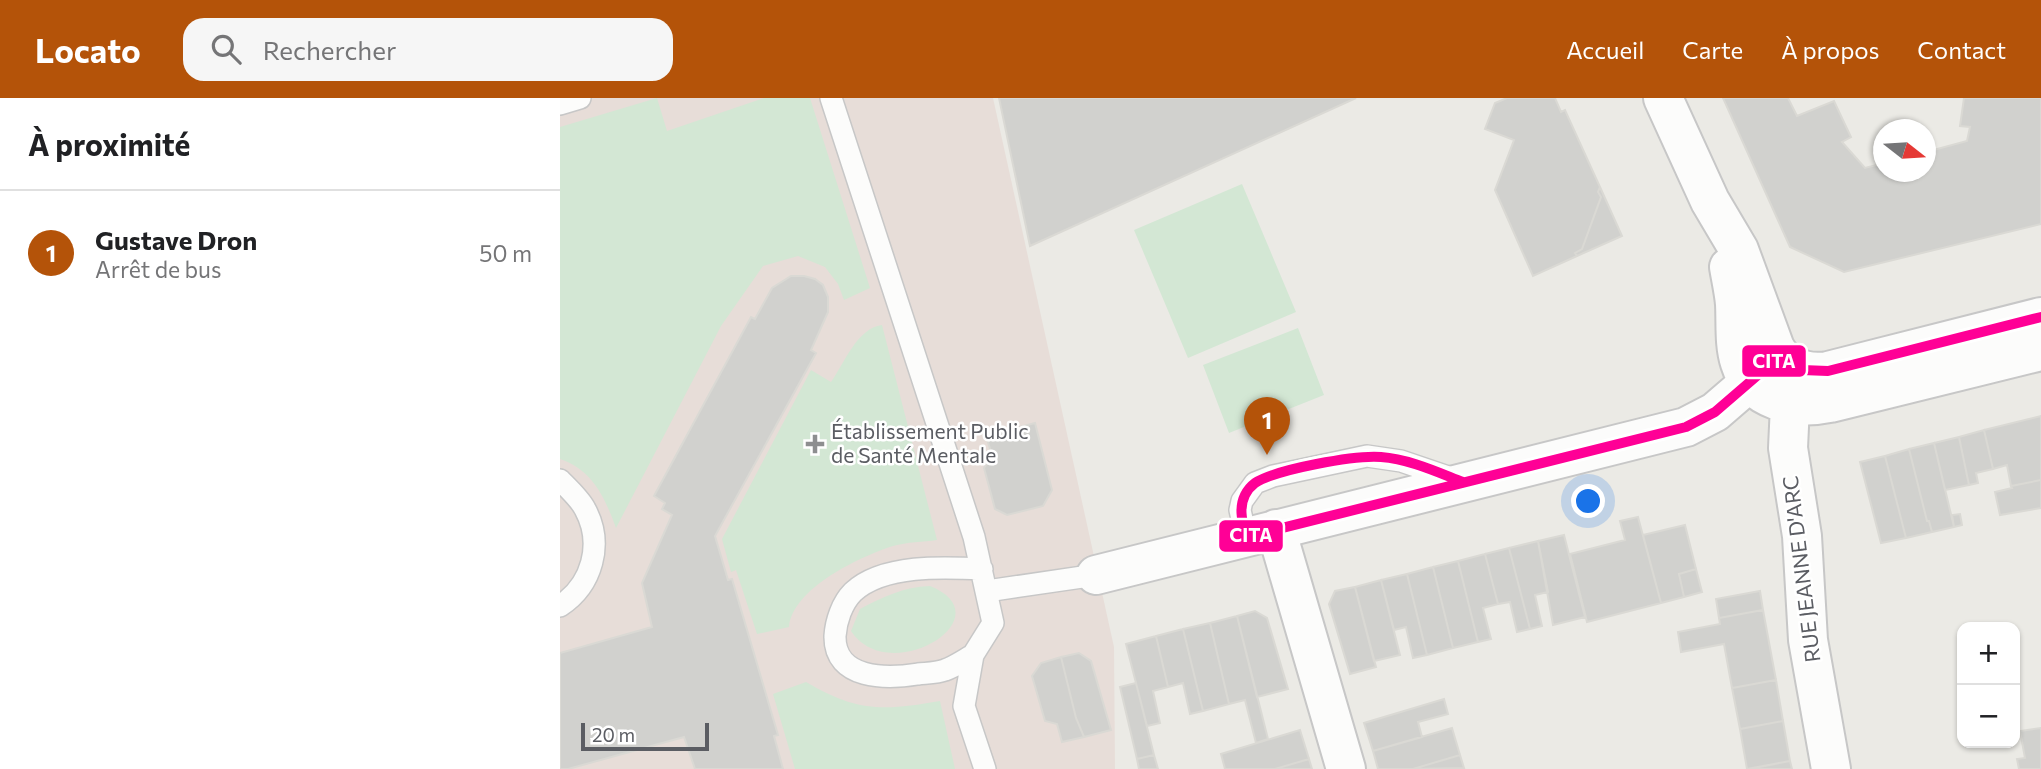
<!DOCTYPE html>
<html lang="fr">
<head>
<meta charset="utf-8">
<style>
  :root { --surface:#fff; --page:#f6f6f6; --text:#202124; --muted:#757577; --line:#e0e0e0; --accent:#b45309 }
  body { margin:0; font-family:Commissioner,sans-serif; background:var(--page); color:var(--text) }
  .controls { position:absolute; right:21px; bottom:21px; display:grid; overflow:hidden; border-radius:14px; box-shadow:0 2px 5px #0004 }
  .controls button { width:63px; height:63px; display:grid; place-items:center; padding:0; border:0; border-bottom:2px solid var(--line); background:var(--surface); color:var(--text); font:35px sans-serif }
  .compass { position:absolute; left:1313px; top:21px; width:63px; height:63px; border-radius:50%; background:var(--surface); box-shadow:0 2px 5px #0004; rotate:107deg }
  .scale { position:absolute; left:21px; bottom:18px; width:128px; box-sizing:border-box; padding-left:7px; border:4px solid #5b5d63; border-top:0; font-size:19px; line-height:24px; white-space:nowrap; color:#5b5d63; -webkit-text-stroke:5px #fff; paint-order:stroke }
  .you { position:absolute; left:1029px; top:404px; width:24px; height:24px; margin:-18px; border:5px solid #fff; border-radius:50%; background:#1a73e8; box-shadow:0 0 0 10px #1a73e833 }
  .badge { display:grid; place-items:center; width:46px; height:46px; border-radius:50%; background:var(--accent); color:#fff; font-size:23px; font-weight:700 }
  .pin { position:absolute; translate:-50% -58px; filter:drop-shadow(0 2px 4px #0008) }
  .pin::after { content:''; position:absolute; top:37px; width:24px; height:21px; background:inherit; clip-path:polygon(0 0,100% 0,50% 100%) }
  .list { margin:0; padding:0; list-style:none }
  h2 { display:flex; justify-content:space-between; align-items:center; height:91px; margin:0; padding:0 28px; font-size:30px }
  h2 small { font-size:23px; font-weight:400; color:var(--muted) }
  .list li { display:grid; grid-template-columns:46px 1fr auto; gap:21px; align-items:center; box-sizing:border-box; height:126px; padding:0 28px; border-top:2px solid var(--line) }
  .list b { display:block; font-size:26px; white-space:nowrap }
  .list p { margin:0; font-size:23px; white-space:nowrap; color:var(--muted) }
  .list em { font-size:23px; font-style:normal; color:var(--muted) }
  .icon { flex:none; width:38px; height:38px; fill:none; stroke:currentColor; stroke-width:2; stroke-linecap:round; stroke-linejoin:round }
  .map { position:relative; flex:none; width:1481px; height:671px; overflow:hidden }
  header { display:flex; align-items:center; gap:42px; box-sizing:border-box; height:98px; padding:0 35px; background:var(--accent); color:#fff }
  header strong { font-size:33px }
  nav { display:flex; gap:38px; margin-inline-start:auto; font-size:24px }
  .search { width:490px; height:63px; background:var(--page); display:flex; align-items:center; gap:18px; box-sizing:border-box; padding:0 24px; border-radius:21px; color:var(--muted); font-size:26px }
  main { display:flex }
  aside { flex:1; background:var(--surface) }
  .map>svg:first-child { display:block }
</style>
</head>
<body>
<header>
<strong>Locato</strong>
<div class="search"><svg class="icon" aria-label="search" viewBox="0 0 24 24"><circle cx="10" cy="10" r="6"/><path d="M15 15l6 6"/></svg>Rechercher</div>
<nav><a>Accueil</a><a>Carte</a><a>À propos</a><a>Contact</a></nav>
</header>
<main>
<aside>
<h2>À proximité<small></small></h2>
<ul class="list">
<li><span class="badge">1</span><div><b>Gustave Dron</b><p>Arrêt de bus</p></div><em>50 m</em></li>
</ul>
</aside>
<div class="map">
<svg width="1481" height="671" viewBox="0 0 1481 671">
  <rect width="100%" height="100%" fill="#ebeae5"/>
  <path fill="#e7ddd8" d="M0,0H433L554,549L555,671H0Z"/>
  <path fill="#d3e7d4" d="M97,0L107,33L204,0H250L310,190L284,202L278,186L265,169L238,158L203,168L161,228L56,430C45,400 33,372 0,361V29Z
    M682,86L736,214L628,260L574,132Z
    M322,227L377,442C363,444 347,444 333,448C299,459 233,490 229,529L197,536L176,472L171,474L162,441L251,272L271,284C284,266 297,230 322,227Z
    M738,230L764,297L669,335L643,267Z
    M370,488C447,519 329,591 291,533L300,511C323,499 343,489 370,488Z
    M246,584C297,614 323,613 380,603L395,671H235L213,596Z"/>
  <path fill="#d1d1ce" stroke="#dad9d4" stroke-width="2" d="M439,0H796L470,148Z
    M947,0H995L1001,14L1005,12L1040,89L1038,94L1041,99L1022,151L1015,155L1017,158L973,178L935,92L954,42L925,31L935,5Z
    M1163,0H1228L1237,18L1274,3L1291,39L1282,44L1305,70L1324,65V74H1366V54L1407,43L1410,29L1400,28L1404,0H1481V126L1284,174L1230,149Z
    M1040,89L1062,138L1017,158L1015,155L1022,151L1041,99L1038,94Z
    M231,178H244L255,181L263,187L268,199V214L251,252L256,255L155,438L168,482L172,481L218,637L214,638L223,671H135L124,639L8,671H0V555L92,529L82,485L112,417L102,411L105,405L94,398L191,219L195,221L212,190Z
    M1481,318V382L1451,388L1447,367L1433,371L1424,332Z
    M475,325L492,392L483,408L447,417L435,411L424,370L432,357L426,338Z
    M1424,332L1433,371L1416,375L1418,385L1409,387L1399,339Z
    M1399,339L1409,387L1385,392L1374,345Z
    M1374,345L1394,429L1372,434L1369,423H1367L1349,351Z
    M1349,351L1367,423H1369L1372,434L1346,440L1325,358Z
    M1325,358L1346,440L1321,445L1300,364Z
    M1481,382V410L1440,417L1435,394L1452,390L1451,388Z
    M1400,416L1402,427L1394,429L1392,417Z
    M1078,419L1101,505L1027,524L1010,456L1065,442L1060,423Z
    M1125,427L1136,471L1119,476L1124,499L1101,505L1083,437Z
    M1004,437L1025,519L993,527L978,443Z
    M978,443L988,494L975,497L982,528L970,531L949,450Z
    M949,450L970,531L957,534L950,504L938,506L925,456Z
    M925,456L938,506L923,510L931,541L918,544L898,463Z
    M898,463L918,544L893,550L873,469Z
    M873,469L893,550L867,557L847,476Z
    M1136,471L1142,494L1124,499L1119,476Z
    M847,476L867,557L853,560L846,529L834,532L821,482Z
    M821,482L840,557L814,563L795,489Z
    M795,489L816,569L790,576L769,506L775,493Z
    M1200,493L1203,512L1159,520L1156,501Z
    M1203,512L1216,582L1172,590L1164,546L1121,554L1118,534L1160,526L1159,520Z
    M695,513L707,520L728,591L697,599L677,518Z
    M677,518L708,641L696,645L685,602L669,606L650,525Z
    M650,525L669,606L643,613L623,531Z
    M623,531L643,613L630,616L623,585L608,589L596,538Z
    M596,538L608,589L593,593L600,625L587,628L566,546Z
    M519,555L531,563L551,632L524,639L516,620L501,559Z
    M501,559L516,620L524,639L502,644L497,626L485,623L472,578L481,565Z
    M1216,582L1223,623L1180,631L1172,590Z
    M576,585L594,657L577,661L560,589Z
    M884,601L888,616L858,624L862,639L813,653L804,625Z
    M1223,623L1230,663L1187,671L1180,631Z
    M892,630L900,657L853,671H818L813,653Z
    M1481,630V671H1459L1457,661L1465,660L1460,633Z
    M740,632L749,661L715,671H665L661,656Z
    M594,657L598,671H579L577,661Z
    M900,657L904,670L853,671Z
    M749,661L752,671H715Z
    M1230,663L1232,671H1189Z"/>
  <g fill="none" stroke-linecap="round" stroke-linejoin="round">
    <defs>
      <path id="service" d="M271,0L414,439L433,525L413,557L404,608L425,671
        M0,6L20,0
        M0,382C8,390 20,401 25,411C44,446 32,487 0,508
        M686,439L680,412L682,403L695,385L713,378L807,358L841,363L897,382
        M427,493L536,477
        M413,557C404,562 394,569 385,572C377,575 367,575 358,576C327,581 274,582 275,538C276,523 282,505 293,494C323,466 384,469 422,471"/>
      <path id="minor" d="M1103,0L1150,103L1179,152L1215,250C1226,270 1246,276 1268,273L1481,219
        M1169,169C1171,181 1174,194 1175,206C1176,226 1174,247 1180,265C1192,304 1236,312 1270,305L1481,253
        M1237,282L1230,307L1228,350L1242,438L1248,542L1271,671
        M716,431L786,671
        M536,477L1126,329L1155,314L1220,258"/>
    </defs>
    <use href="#service" stroke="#c7c7c7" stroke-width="24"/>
    <use href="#minor" stroke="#c7c7c7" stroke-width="42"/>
    <use href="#service" stroke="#fcfcfb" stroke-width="21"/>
    <use href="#minor" stroke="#fcfcfb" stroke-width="38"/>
    <defs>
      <path id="bus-1" d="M903,384C877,374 849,361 821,359C795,357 717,371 695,385C691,388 687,393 685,397C678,411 683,425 686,439L1126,329L1155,314L1220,258L1242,272L1268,273L1481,219"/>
    </defs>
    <use href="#bus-1" stroke="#fff" stroke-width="16"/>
    <use href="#bus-1" stroke="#ff0096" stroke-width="10"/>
  </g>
  <path fill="#8d8e90" stroke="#fff" stroke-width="2.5" d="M251.5 335.5h7v7h7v7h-7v7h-7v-7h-7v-7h7z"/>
  <g text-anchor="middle" stroke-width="5" stroke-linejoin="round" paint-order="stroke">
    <g font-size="21" fill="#5b5d63" stroke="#fff" text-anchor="start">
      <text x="271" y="341">Établissement Public<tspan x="271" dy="24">de Santé Mentale</tspan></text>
    </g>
    <g font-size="21" fill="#5b5d63" stroke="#fff">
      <text transform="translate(1242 471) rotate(-97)" y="7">RUE JEANNE D'ARC</text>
    </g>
  </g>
  <g stroke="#fff" stroke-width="2.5">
    <rect x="1181" y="246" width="66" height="34" rx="7" fill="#ff0096"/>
    <rect x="658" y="421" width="66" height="34" rx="7" fill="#ff0096"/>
  </g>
  <g font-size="19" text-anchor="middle" font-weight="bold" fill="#fff">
    <text x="1214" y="270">CITA</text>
    <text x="691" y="444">CITA</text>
  </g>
</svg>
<div class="controls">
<button>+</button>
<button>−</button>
</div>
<svg class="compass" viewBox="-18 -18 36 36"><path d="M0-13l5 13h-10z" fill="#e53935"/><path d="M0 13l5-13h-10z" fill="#757577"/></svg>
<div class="scale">20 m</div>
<div class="you"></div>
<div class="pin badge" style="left:707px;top:357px">1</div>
</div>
</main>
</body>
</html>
